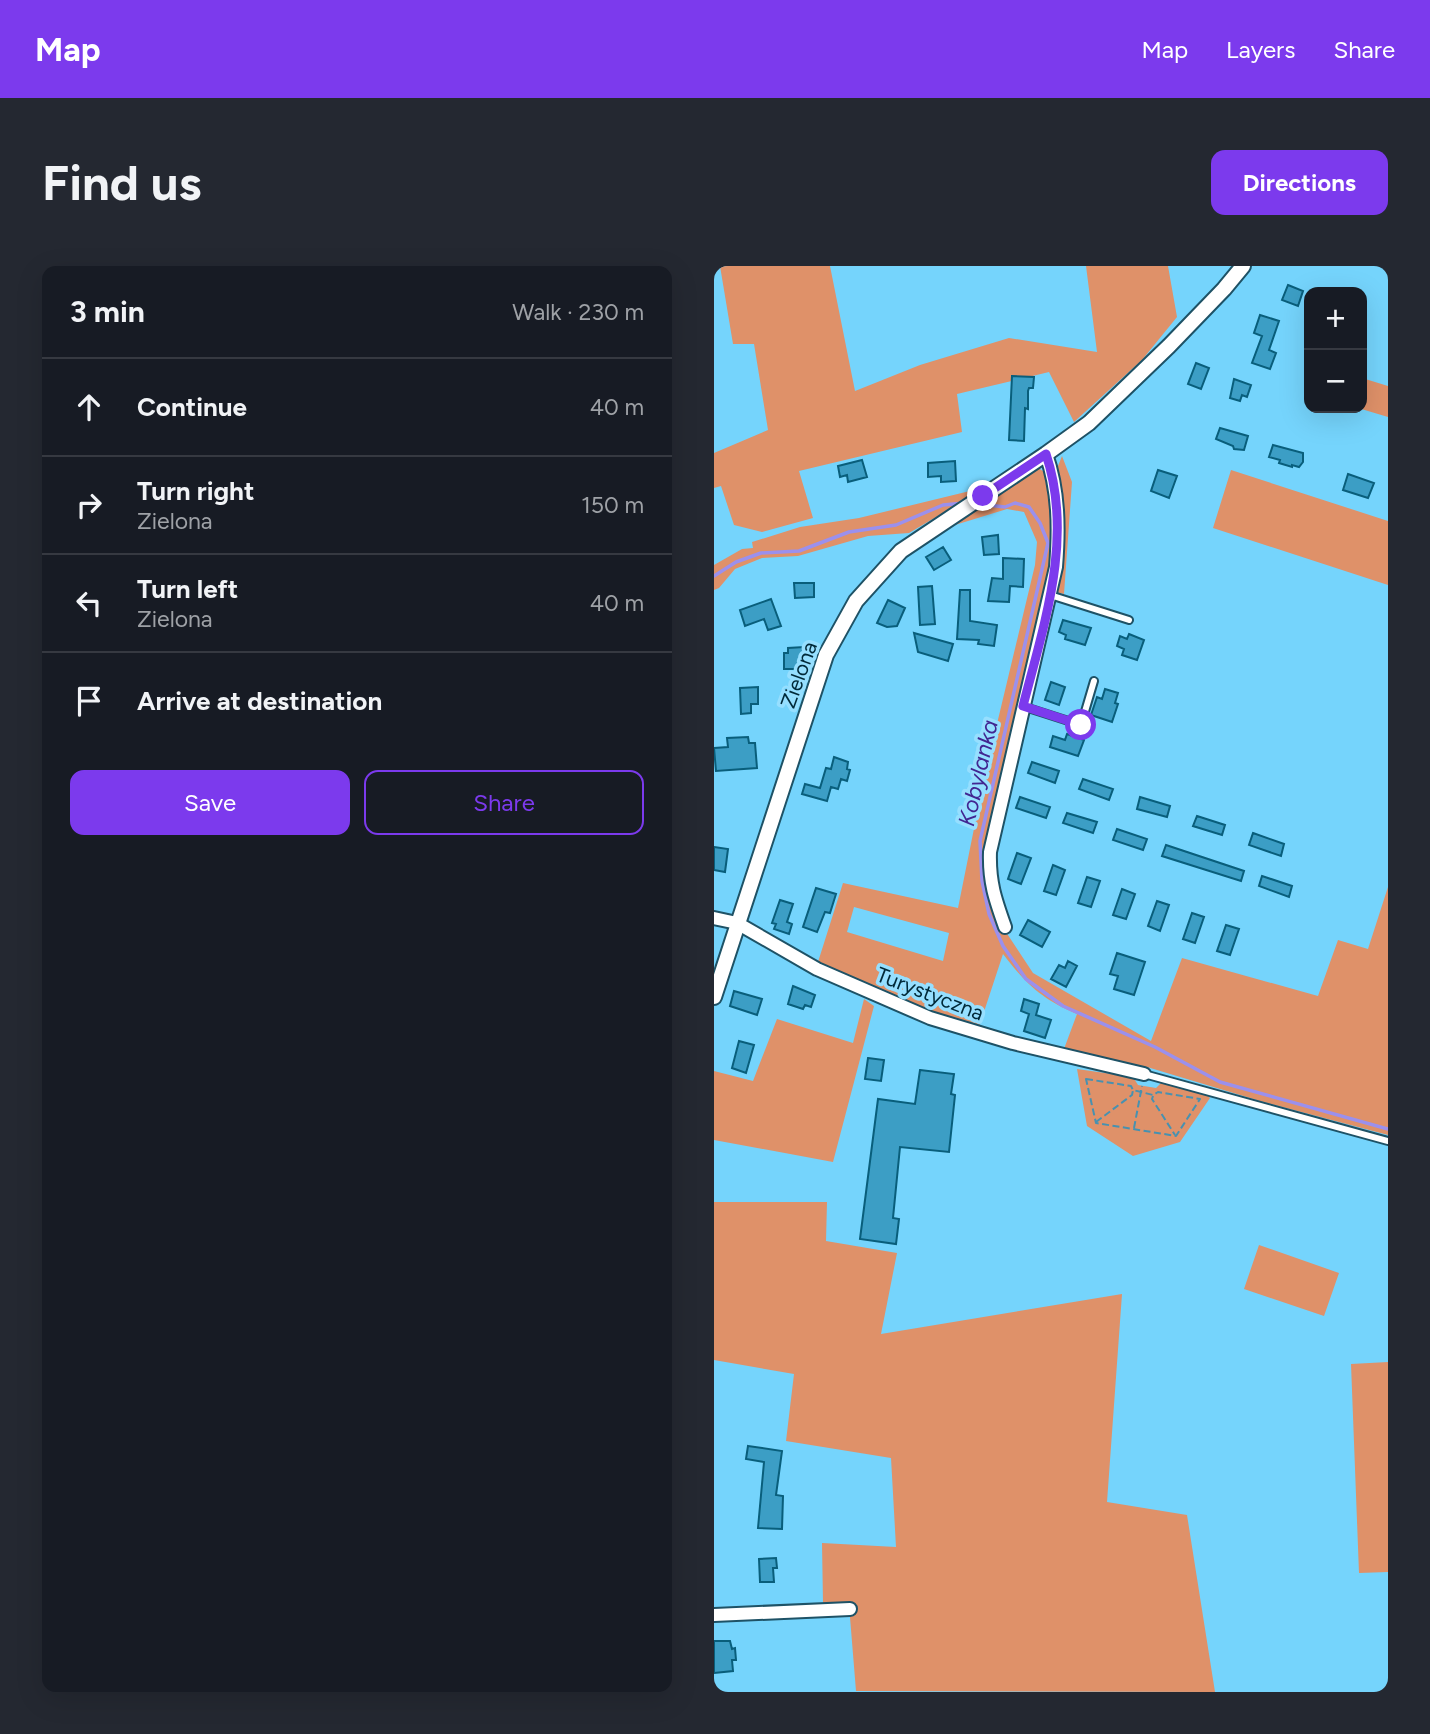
<!DOCTYPE html>
<html lang="en">
<head>
<meta charset="utf-8">
<style>
  :root { --surface:#171b24; --page:#242831; --text:#f1f3f6; --muted:#9ea1a6; --line:#363941; --accent:#7c3aed }
  body { margin:0; font-family:Figtree,sans-serif; background:var(--page); color:var(--text) }
  .controls { position:absolute; right:21px; top:21px; display:grid; overflow:hidden; border-radius:14px; box-shadow:0 7px 28px #0002 }
  .controls button { width:63px; height:63px; display:grid; place-items:center; padding:0; border:0; border-bottom:2px solid var(--line); background:var(--surface); color:var(--text); font:35px sans-serif }
  .stop { position:absolute; width:21px; height:21px; margin:-16px; border:5px solid #7c3aed; border-radius:50%; background:#fff }
  .stop.end { background:#7c3aed; border-color:#fff; box-shadow:0 2px 7px #0008 }
  .list { margin:0; padding:0; list-style:none }
  h2 { display:flex; justify-content:space-between; align-items:center; height:91px; margin:0; padding:0 28px; font-size:30px }
  h2 small { font-size:23px; font-weight:400; color:var(--muted) }
  .list li { display:grid; grid-template-columns:46px 1fr auto; gap:21px; align-items:center; box-sizing:border-box; height:98px; padding:0 28px; border-top:2px solid var(--line) }
  .list b { display:block; font-size:26px; white-space:nowrap }
  .list p { margin:0; font-size:23px; white-space:nowrap; color:var(--muted) }
  .list em { font-size:23px; font-style:normal; color:var(--muted) }
  .actions { display:flex; gap:14px; padding:21px 28px }
  .actions a { flex:1; padding:16px 0; border:2px solid var(--accent); border-radius:14px; text-align:center; font-size:24px; color:var(--accent) }
  .actions .main { background:var(--accent); color:#fff }
  .icon { flex:none; width:38px; height:38px; fill:none; stroke:currentColor; stroke-width:2; stroke-linecap:round; stroke-linejoin:round }
  .map { position:relative; flex:none; width:674px; height:1426px; overflow:hidden; border-radius:14px }
  header { display:flex; align-items:center; gap:42px; box-sizing:border-box; height:98px; padding:0 35px; background:var(--accent); color:#fff }
  header strong { font-size:33px }
  nav { display:flex; gap:38px; margin-inline-start:auto; font-size:24px }
  .intro { display:flex; align-items:center; justify-content:space-between; box-sizing:border-box; height:168px; padding:0 42px }
  h1 { margin:0; font-size:49px }
  .button { padding:18px 32px; border-radius:14px; background:var(--accent); color:#fff; font-size:24px; font-weight:700 }
  main { display:flex; gap:42px; padding:0 42px }
  aside { flex:1; background:var(--surface); border-radius:14px; box-shadow:0 7px 28px #0002 }
  .map>svg:first-child { display:block }
</style>
</head>
<body>
<header>
<strong>Map</strong>
<nav><a>Map</a><a>Layers</a><a>Share</a></nav>
</header>
<div class="intro"><h1>Find us</h1><a class="button">Directions</a></div>
<main>
<aside>
<h2>3 min<small>Walk · 230 m</small></h2>
<ul class="list">
<li><svg class="icon" aria-label="ahead" viewBox="0 0 24 24"><path d="M12 20V5M6 11l6-6 6 6"/></svg><div><b>Continue</b></div><em>40 m</em></li>
<li><svg class="icon" aria-label="right" viewBox="0 0 24 24"><path d="M7 20v-9h11M14 6l5 5-5 5"/></svg><div><b>Turn right</b><p>Zielona</p></div><em>150 m</em></li>
<li><svg class="icon" aria-label="left" viewBox="0 0 24 24"><path d="M17 20v-9H6M10 6l-5 5 5 5"/></svg><div><b>Turn left</b><p>Zielona</p></div><em>40 m</em></li>
<li><svg class="icon" aria-label="arrive" viewBox="0 0 24 24"><path d="M6 21V4h12l-3 4 3 4H6"/></svg><div><b>Arrive at destination</b></div></li>
</ul>
<div class="actions"><a class="main">Save</a><a>Share</a></div>
</aside>
<div class="map">
<svg width="674" height="1426" viewBox="0 0 674 1426">
  <rect width="100%" height="100%" fill="#75d4fc"/>
  <path fill="#df9169" fill-rule="evenodd" d="M6,0H116L141,125L206,99L295,72L383,86L372,0H454L463,51L428,94L360,156L335,106L243,128L248,166L85,205L99,252L48,266L20,259L7,220L0,222V187L54,164L40,78H19Z
    M648,112L674,120V151L644,142H648Z
    M348,190L358,216L350,328L342,326L347,286L344,200Z
    M323,201L336,210L341,284L272,584L286,657L319,707L437,775L468,692L604,730L624,674L654,683L674,621V869L546,835L433,801L350,783L363,748C328,733 312,718 289,688L264,764L220,750L104,696L129,617L244,642L271,508L321,299L323,276L310,246L293,243L241,259ZM140,641L235,667L229,695L133,666Z
    M517,204L674,255V319L499,262Z
    M260,224L261,228L195,267L154,270L84,290L48,292L21,303L5,322L0,324V299L28,283L39,282L38,276L86,261L145,252Z
    M150,733L160,740L119,896L0,874V805L39,815L63,753L139,777Z
    M363,803L419,811L424,819L442,822L447,817L490,826L496,832L466,876L419,890L373,860Z
    M0,936H113L112,975L183,987L167,1068L408,1028L393,1236L473,1249L501,1426L142,1425L135,1339L109,1337L108,1277L182,1281L177,1192L72,1175L80,1108L0,1094Z
    M545,979L625,1007L610,1050L530,1023Z
    M674,1096V1306L645,1307L637,1098Z"/>
  <g fill="none" stroke-linecap="round" stroke-linejoin="round">
    <path stroke="#9b90ed" stroke-width="3.5" d="M265,238L291,241L301,237L315,241L326,257L334,277L266,575L268,615L275,648L289,680L312,713L349,740L441,781L506,816L674,863
      M0,310L22,296L47,287L85,285L135,266L182,259L229,239L250,237"/>
  </g>
  <path fill="#3c9ec5" stroke="#095e7b" stroke-width="2" d="M574,19L589,25L584,40L568,34Z
    M546,49L565,55L555,84L562,87L556,103L538,97L548,70L540,67Z
    M482,97L495,102L487,123L474,118Z
    M298,110L320,111L319,122H315L314,125V143L311,142L310,175L295,174Z
    M520,113L537,119L533,131L528,129L526,135L516,132Z
    M506,162L534,170L530,184L520,183L519,180L502,173Z
    M559,179L589,187V196L585,201L578,199V201L565,197L566,194L555,191Z
    M148,194L153,211L134,216L133,209L126,211L124,200Z
    M241,195L242,215L227,216V210L214,211V197Z
    M444,204L463,210L455,232L437,225Z
    M634,208L660,217L654,232L629,224Z
    M284,269L285,288L270,289L268,271Z
    M229,281L237,294L220,304L212,291Z
    M289,292L310,293L309,321L296,320L295,336L274,335L278,312L289,313Z
    M80,317H100V331L81,332Z
    M218,320L221,358L206,359L204,321Z
    M246,324H256V355L283,359L280,380L264,378L265,374L243,373Z
    M57,333L67,360L54,364L50,353L31,360L26,344Z
    M174,334L191,342L183,360L173,361L163,357Z
    M349,354L377,362L371,379L351,373L352,369L345,366Z
    M200,367L239,378L234,395L204,386Z
    M415,368L430,374L423,394L408,389L410,383L403,380L406,370L413,373Z
    M90,381L91,403H70V387H74V382Z
    M337,416L351,421L345,439L331,434Z
    M44,421V438H37V447L27,448L26,422Z
    M391,423L404,427L401,437L404,438L398,456L377,449L383,431L388,433Z
    M353,468L370,474L364,490L336,481L339,470L351,474Z
    M34,471L35,477H41L43,502L2,505L0,482L14,481L13,472Z
    M120,491L134,496L133,503L136,504L133,515L127,513L124,523L117,521L113,535L88,528L91,518L106,522L112,502L117,503Z
    M318,496L345,505L341,517L314,507Z
    M369,513L399,523L395,534L365,523Z
    M306,531L336,541L332,552L302,542Z
    M426,531L456,540L453,551L423,543Z
    M353,547L383,556L379,567L349,557Z
    M483,550L511,559L508,569L479,560Z
    M403,563L433,573L429,584L399,574Z
    M539,567L570,578L567,590L535,579Z
    M452,579L530,605L527,615L448,590Z
    M0,581L14,583L11,606L0,604Z
    M303,587L317,592L307,618L294,613Z
    M339,599L351,604L342,629L330,625Z
    M548,610L578,620L575,631L545,620Z
    M373,611L386,615L377,641L364,637Z
    M102,622L122,628L116,647L111,646L103,666L89,661Z
    M408,623L421,628L412,653L399,649Z
    M66,634L79,638L73,656L78,658L75,668L60,663L62,658L58,657Z
    M443,635L455,639L446,665L434,660Z
    M478,647L490,651L481,677L469,673Z
    M314,654L336,666L328,681L306,669Z
    M512,659L525,663L516,689L503,685Z
    M403,687L431,696L420,729L400,723L404,710L396,708Z
    M354,695L363,700L352,721L337,713L345,699L351,702Z
    M79,720L101,729L97,741L91,739L89,743L74,738Z
    M20,725L48,733L43,749L16,740Z
    M310,733L325,738L322,749L337,754L331,772L310,765L315,748L307,745Z
    M25,775L40,779L32,807L18,802Z
    M154,792L170,794L167,815L151,813Z
    M206,804L240,808L237,828L241,829L235,886L186,881L179,952L185,953L182,978L146,973L164,833L201,838Z
    M34,1180L68,1185L62,1229L69,1230L68,1263L44,1262L50,1196L32,1193Z
    M62,1292L63,1302H59L60,1316H46L45,1293Z
    M0,1375H16L18,1383L21,1382L22,1394H18L19,1405L0,1407Z"/>
  <g fill="none" stroke-linecap="round" stroke-linejoin="round">
    <defs>
      <path id="service" d="M336,329L415,354
        M311,441L367,459L380,415
        M430,808L674,875"/>
      <path id="minor" d="M0,652L23,657L103,703L216,752L299,777L430,808
        M291,661C281,633 275,616 276,586L342,301C345,263 345,225 332,188
        M0,1349L136,1343"/>
      <path id="tertiary" d="M0,731L112,389L142,335L187,285L332,188L375,157L455,80L510,23L529,0"/>
    </defs>
    <use href="#service" stroke="#1e5266" stroke-width="10"/>
    <use href="#minor" stroke="#1e5266" stroke-width="16"/>
    <use href="#tertiary" stroke="#1e5266" stroke-width="18"/>
    <path stroke="#4791b0" stroke-width="2" stroke-dasharray="7 3.5" stroke-linecap="butt" d="M372,813L417,820L419,824L439,829L444,826L486,833L462,870L382,857Z
      M439,830L438,833L461,869
      M382,856L418,829L419,824
      M420,862L428,820"/>
    <use href="#service" stroke="#fff" stroke-width="6"/>
    <use href="#minor" stroke="#fff" stroke-width="12"/>
    <use href="#tertiary" stroke="#fff" stroke-width="14"/>
  </g>
  <g fill="none" stroke-linecap="round" stroke-linejoin="round">
    <path stroke="#7c3aed" stroke-width="9" d="M269,230L332,188C360,272 330,358 309,440L367,459"/>
  </g>
  <g text-anchor="middle" stroke-width="7" stroke-linejoin="round" paint-order="stroke">
    <g font-size="21" fill="#002939" stroke="#96dfff">
      <text transform="translate(85 409) rotate(-70)" y="7">Zielona</text>
      <text transform="translate(216 728) rotate(21)" y="7">Turystyczna</text>
    </g>
    <g font-size="23" font-style="italic" fill="#422691" stroke="#96dfff">
      <text transform="translate(264 507) rotate(-77)" y="8">Kobylanka</text>
    </g>
  </g>
</svg>
<div class="controls">
<button>+</button>
<button>−</button>
</div>
<div class="stop" style="left:367px;top:459px"></div>
<div class="stop end" style="left:269px;top:230px"></div>
</div>
</main>
</body>
</html>
